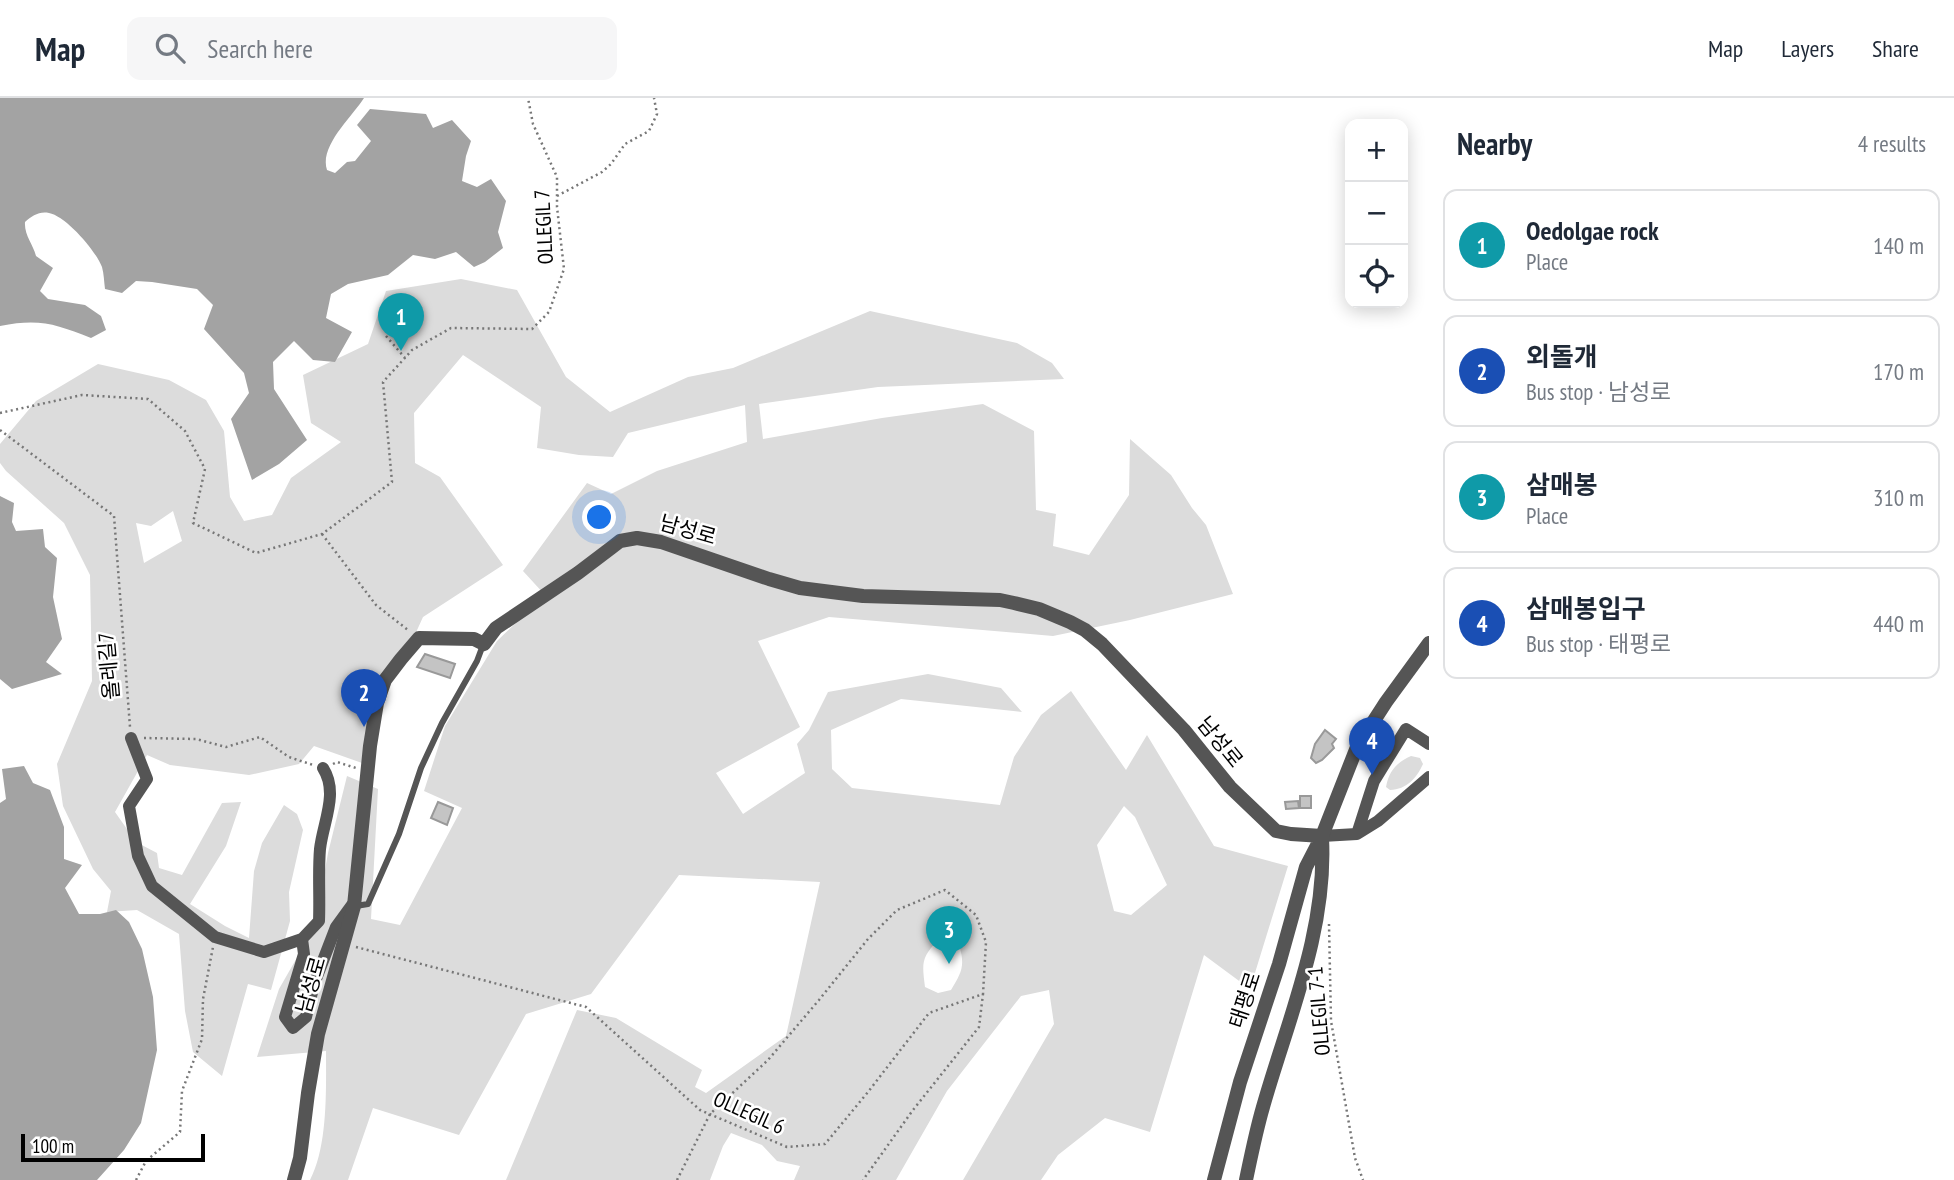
<!DOCTYPE html>
<html lang="en">
<head>
<meta charset="utf-8">
<style>
  :root { --surface:#fff; --page:#f6f6f7; --text:#1f2937; --muted:#747a83; --line:#e0e1e3; --accent:#111827 }
  body { margin:0; font-family:"PT Sans Narrow","Noto Sans KR",sans-serif; background:var(--page); color:var(--text) }
  .controls { position:absolute; right:21px; top:21px; display:grid; overflow:hidden; border-radius:14px; box-shadow:0 4px 18px #0003 }
  .controls button { width:63px; height:63px; display:grid; place-items:center; padding:0; border:0; border-bottom:2px solid var(--line); background:var(--surface); color:var(--text); font:35px sans-serif }
  .scale { position:absolute; left:21px; bottom:18px; width:184px; box-sizing:border-box; padding-left:7px; border:4px solid #000; border-top:0; font-size:19px; line-height:24px; white-space:nowrap; color:#000; -webkit-text-stroke:5px #fff; paint-order:stroke }
  .you { position:absolute; left:600px; top:420px; width:24px; height:24px; margin:-18px; border:5px solid #fff; border-radius:50%; background:#1a73e8; box-shadow:0 0 0 10px #1a73e833 }
  .badge { display:grid; place-items:center; width:46px; height:46px; border-radius:50%; background:var(--accent); color:#fff; font-size:23px; font-weight:700 }
  .pin { position:absolute; translate:-50% -58px; filter:drop-shadow(0 2px 4px #0008) }
  .pin::after { content:''; position:absolute; top:37px; width:24px; height:21px; background:inherit; clip-path:polygon(0 0,100% 0,50% 100%) }
  .list { margin:0; padding:0; list-style:none }
  h2 { display:flex; justify-content:space-between; align-items:center; height:91px; margin:0; padding:0 28px; font-size:30px }
  h2 small { font-size:23px; font-weight:400; color:var(--muted) }
  .list li { display:grid; grid-template-columns:46px 1fr auto; gap:21px; align-items:center; box-sizing:border-box; height:112px; margin:0 14px 14px; padding:0 14px; border:2px solid var(--line); border-radius:14px }
  .list b { display:block; font-size:26px; white-space:nowrap }
  .list p { margin:0; font-size:23px; white-space:nowrap; color:var(--muted) }
  .list em { font-size:23px; font-style:normal; color:var(--muted) }
  .icon { flex:none; width:38px; height:38px; fill:none; stroke:currentColor; stroke-width:2; stroke-linecap:round; stroke-linejoin:round }
  .map { position:relative; flex:none; width:1429px; height:1082px; overflow:hidden }
  header { display:flex; align-items:center; gap:42px; box-sizing:border-box; height:98px; padding:0 35px; background:var(--surface); border-bottom:2px solid var(--line) }
  header strong { font-size:33px }
  nav { display:flex; gap:38px; margin-inline-start:auto; font-size:24px }
  .search { width:490px; height:63px; background:var(--page); display:flex; align-items:center; gap:18px; box-sizing:border-box; padding:0 24px; border-radius:14px; color:var(--muted); font-size:26px }
  main { display:flex }
  aside { flex:1; background:var(--surface) }
  .map>svg:first-child { display:block }
</style>
</head>
<body>
<header>
<strong>Map</strong>
<div class="search"><svg class="icon" aria-label="search" viewBox="0 0 24 24"><circle cx="10" cy="10" r="6"/><path d="M15 15l6 6"/></svg>Search here</div>
<nav><a>Map</a><a>Layers</a><a>Share</a></nav>
</header>
<main>
<div class="map">
<svg width="1429" height="1082" viewBox="0 0 1429 1082">
  <rect width="100%" height="100%" fill="#fff"/>
  <path fill="#dcdcdc" fill-rule="evenodd" d="M461,181L517,192L566,279L610,314L688,279L733,270L870,213L1017,245L1052,265L1064,281L878,289L759,306L763,341L882,320L983,306L1034,333L1036,412L1056,416L1053,448L1089,457L1129,397L1130,341L1171,377L1192,410L1206,427L1233,496L1130,522L1053,538L829,519L758,543L800,629L716,675L743,716L805,675L797,646L809,632L828,594L928,576L1001,590L1022,614L901,601L831,632L832,671L852,690L1000,707L1014,659L1041,617L1071,593L1126,672L1147,637L1214,748L1288,768L1250,891L1204,857L1150,1034L1105,1020L1058,1057L1041,1082H963L1054,926L1049,892L1021,898L947,993L896,1082H794L800,1068L777,1063L762,1047L731,1035L723,1048L710,1082H506L577,912L616,920L702,972L695,989L706,995L786,938L820,784L679,777L591,896L526,916L459,1037L373,1010L348,1082H310C328,1047 326,992 326,953L257,959L279,891L315,828L328,755L347,678L378,691L371,821L400,827L462,710L424,693L445,628L497,543L545,497L523,473L587,385L611,396L657,373L747,344L745,307L628,335L613,359L579,357L537,350L541,309L463,257L414,315L415,365L440,379L503,467L423,519L408,552L372,597L362,665L314,648L299,666L249,677L170,667L147,657L115,714L136,744L157,755L159,770L182,777L222,705L241,704L226,748L190,806L225,828L249,840L254,773L262,745L284,707L297,716L303,732L289,794L290,823L271,892L248,886L222,978L193,954L185,913L179,836L137,812L107,814L111,793L93,771L63,708L57,666L92,583L90,477L64,425L6,373L0,365V346L36,303L98,266L169,282L206,302L224,333L230,399L244,423L272,417L291,380L341,344L311,325L303,277L368,246L386,193ZM173,413L182,443L144,465L136,425L151,428ZM1124,708L1135,719L1167,787L1131,817L1114,813L1097,747ZM938,842L949,844L960,850C965,869 961,875 951,892L938,895L925,889C922,865 921,860 938,842Z
    M1411,658L1420,660L1423,666C1416,681 1407,691 1390,692L1386,689C1389,673 1396,665 1411,658Z"/>
  <path fill="#a3a3a3" d="M0,0H364C352,19 319,48 327,72L335,75L347,64L355,63L371,43L357,27L370,11L426,16L433,30L452,22L471,43L466,58L462,83L477,89L491,81L506,103L498,134L503,150L485,164L474,169L456,154L435,161L413,157L388,177L348,186L331,196L326,220L352,234L335,264L313,262L294,243L273,264L274,291L307,342L279,366L252,382L231,321L249,295L244,275L204,231L213,207L197,191L152,184L136,183L122,195L105,191C104,184 104,176 102,169C96,153 66,118 49,115C39,113 32,118 25,124C24,137 33,146 36,158L53,170L40,193L48,201L85,207L101,218L106,232L91,240C56,226 39,220 0,228Z
    M0,398L14,405L12,424L16,433L43,431L45,449L57,460L53,499L62,541L46,564L62,576L12,591L0,581Z
    M24,668L33,685L50,692L64,729V761L82,767L65,790L79,816H100L116,812L129,824L142,851L153,899L157,952L141,1025L124,1052L97,1082H0V705L6,701L2,671Z"/>
  <path fill="#c4c4c4" stroke="#999" stroke-width="2" d="M425,556L455,566L450,580L417,569Z
    M1325,632L1336,641L1332,646L1334,650L1322,662L1316,665L1311,660L1315,646Z
    M1300,698H1311V710H1300Z
    M1298,703L1299,710L1286,711L1285,704Z
    M438,704L453,710L447,727L431,720Z"/>
  <g fill="none" stroke-linecap="round" stroke-linejoin="round">
    <path stroke="#777" stroke-width="2.5" stroke-dasharray="2 3.5" stroke-linecap="butt" d="M557,98L602,74L611,66L625,46L649,33L657,16L654,0
      M386,238L405,260
      M0,315L82,297L148,301L185,333L205,371L193,425L256,455L322,436L392,384L383,284L412,252L451,230L532,231L549,214L564,171L557,109V79L533,26L528,0
      M0,332L114,418L130,629
      M322,436L376,507L408,532
      M144,640L196,641L226,649L260,639L289,659L313,667
      M333,666L337,664L356,670
      M1329,826L1331,923L1355,1060L1363,1082
      M356,849L586,909L700,1012L787,1049L825,1046L868,994L929,915L983,896L979,929L913,1012L863,1082
      M136,1082L146,1063L180,1034L182,993L202,941L203,901L213,849
      M677,1082L710,1016L768,962L819,902L868,841L897,812L945,792L976,817L986,844L983,896"/>
    <path stroke="#555" stroke-width="6" d="M356,808L368,806L399,736L421,670L442,625L477,563L483,547"/>
    <path stroke="#555" stroke-width="12" d="M131,640L147,681L129,708L138,758L152,788L215,839L264,854L302,841L319,823C320,799 318,774 320,751C323,724 339,695 323,670
      M1357,736L1374,683L1406,631L1429,646
      M1322,738L1357,736L1378,723L1429,679
      M302,841L304,856L285,919L293,930L306,919L314,886L336,829L352,807L354,808"/>
    <path stroke="#555" stroke-width="14" d="M294,1082L300,1060L308,995L318,936L354,808L370,648L377,605L385,582L401,561L419,540L474,541L484,546L496,530L578,475L611,450L620,443L637,440L661,444L769,481L800,490L863,498L1000,502L1014,505L1039,511L1070,524L1085,532L1102,546L1184,632L1230,689L1276,733L1291,736L1322,738
      M1214,1082L1240,984L1279,866L1306,769L1322,738L1357,649L1386,604L1429,545
      M1246,1082C1251,1058 1256,1033 1263,1009C1288,921 1327,833 1322,740"/>
  </g>
  <g text-anchor="middle" stroke-width="5" stroke-linejoin="round" paint-order="stroke">
    <g font-size="21" fill="#000" stroke="#fff">
      <text transform="translate(544 129) rotate(-93)" y="7">OLLEGIL 7</text>
      <text transform="translate(688 432) rotate(16)" y="7">남성로</text>
      <text transform="translate(109 568) rotate(-95)" y="7">올레길7</text>
      <text transform="translate(1220 644) rotate(51)" y="7">남성로</text>
      <text transform="translate(311 887) rotate(-74)" y="7">남성로</text>
      <text transform="translate(1245 902) rotate(-72)" y="7">태평로</text>
      <text transform="translate(1319 913) rotate(-95)" y="7">OLLEGIL 7-1</text>
      <text transform="translate(749 1015) rotate(24)" y="7">OLLEGIL 6</text>
    </g>
  </g>
</svg>
<div class="controls">
<button>+</button>
<button>−</button>
<button><svg class="icon" aria-label="locate" viewBox="0 0 24 24"><circle cx="12" cy="12" r="6"/><path d="M12 2v4M12 18v4M2 12h4M18 12h4"/></svg></button>
</div>
<div class="scale">100 m</div>
<div class="you"></div>
<div class="pin badge" style="left:401px;top:253px;background:#0f9aa8">1</div>
<div class="pin badge" style="left:364px;top:629px;background:#1a4fb4">2</div>
<div class="pin badge" style="left:949px;top:866px;background:#0f9aa8">3</div>
<div class="pin badge" style="left:1372px;top:677px;background:#1a4fb4">4</div>
</div>
<aside>
<h2>Nearby<small>4 results</small></h2>
<ul class="list">
<li><span class="badge" style="background:#0f9aa8">1</span><div><b>Oedolgae rock</b><p>Place</p></div><em>140 m</em></li>
<li><span class="badge" style="background:#1a4fb4">2</span><div><b>외돌개</b><p>Bus stop · 남성로</p></div><em>170 m</em></li>
<li><span class="badge" style="background:#0f9aa8">3</span><div><b>삼매봉</b><p>Place</p></div><em>310 m</em></li>
<li><span class="badge" style="background:#1a4fb4">4</span><div><b>삼매봉입구</b><p>Bus stop · 태평로</p></div><em>440 m</em></li>
</ul>
</aside>
</main>
</body>
</html>
